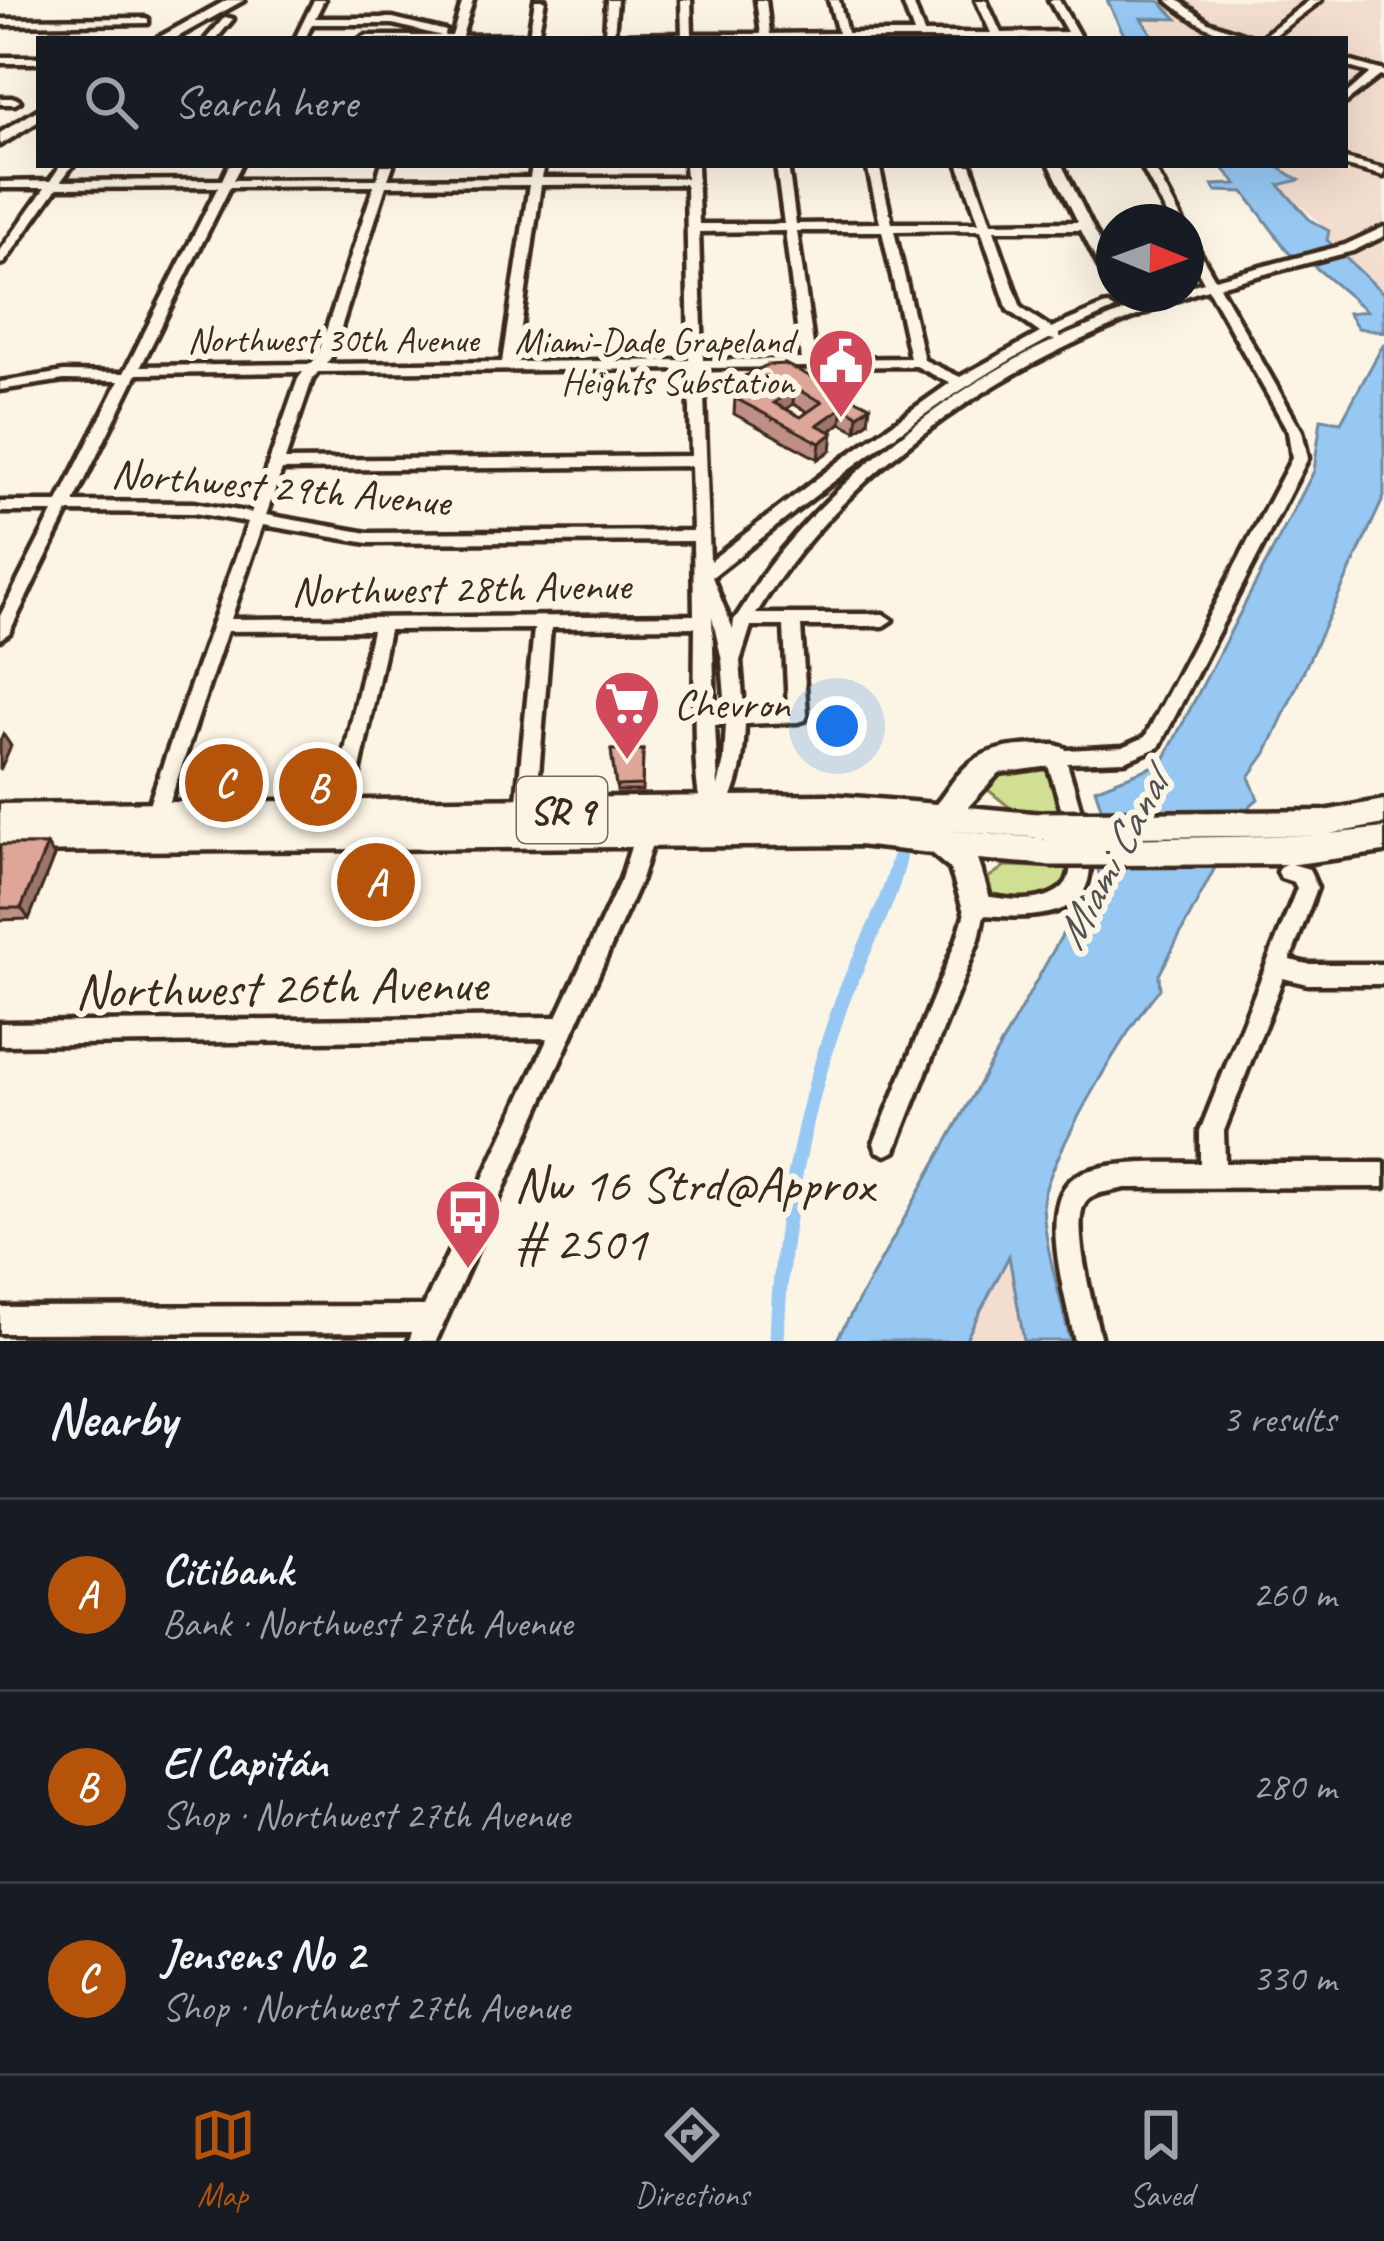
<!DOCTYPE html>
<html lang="en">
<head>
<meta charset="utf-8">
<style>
  :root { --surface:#171b24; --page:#20242c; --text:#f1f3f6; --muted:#9ea1a6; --line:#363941; --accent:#b45309 }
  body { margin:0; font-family:Caveat,sans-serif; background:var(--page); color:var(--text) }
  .compass { position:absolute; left:1096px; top:204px; width:108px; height:108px; border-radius:50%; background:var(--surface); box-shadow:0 12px 48px #0002; rotate:91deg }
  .you { position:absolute; left:837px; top:726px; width:42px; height:42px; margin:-30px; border:9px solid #fff; border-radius:50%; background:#1a73e8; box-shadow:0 0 0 18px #1a73e833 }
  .badge { display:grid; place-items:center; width:78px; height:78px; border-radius:50%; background:var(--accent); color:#fff; font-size:39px; font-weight:700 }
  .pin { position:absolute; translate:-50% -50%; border:6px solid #fff; box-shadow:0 3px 12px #0006 }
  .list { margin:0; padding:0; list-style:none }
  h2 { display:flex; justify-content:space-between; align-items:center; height:156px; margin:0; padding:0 48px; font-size:51px }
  h2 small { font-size:39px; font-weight:400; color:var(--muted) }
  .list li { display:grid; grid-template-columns:78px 1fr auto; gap:36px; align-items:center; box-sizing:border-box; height:192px; padding:0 48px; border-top:3px solid var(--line) }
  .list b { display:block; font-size:45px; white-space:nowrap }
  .list p { margin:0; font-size:39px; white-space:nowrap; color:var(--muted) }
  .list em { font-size:39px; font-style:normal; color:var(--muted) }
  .icon { flex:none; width:66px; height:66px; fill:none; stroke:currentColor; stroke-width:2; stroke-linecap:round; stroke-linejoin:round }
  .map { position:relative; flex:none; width:1384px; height:1341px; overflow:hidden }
  .search { position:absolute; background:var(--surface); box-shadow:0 12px 48px #0002; left:36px; right:36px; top:36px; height:132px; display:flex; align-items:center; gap:30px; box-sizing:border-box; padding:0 42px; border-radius:0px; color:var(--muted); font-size:45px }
  .sheet { height:732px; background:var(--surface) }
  nav { display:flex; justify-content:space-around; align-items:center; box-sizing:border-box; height:168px; border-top:3px solid var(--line); background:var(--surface); font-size:33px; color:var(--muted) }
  nav a { display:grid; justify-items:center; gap:6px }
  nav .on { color:var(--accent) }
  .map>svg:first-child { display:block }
</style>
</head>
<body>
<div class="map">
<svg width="1384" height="1341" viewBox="0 0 1384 1341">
  <rect width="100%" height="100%" fill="#fcf5e5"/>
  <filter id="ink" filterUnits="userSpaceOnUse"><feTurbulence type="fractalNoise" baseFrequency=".00833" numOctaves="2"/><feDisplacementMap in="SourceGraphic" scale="24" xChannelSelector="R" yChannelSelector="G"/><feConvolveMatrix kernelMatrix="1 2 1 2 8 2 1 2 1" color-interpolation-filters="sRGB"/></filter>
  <g filter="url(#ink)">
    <path fill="#f3ddce" d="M1137,0H1384V294L1343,259L1327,240L1331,234L1278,184L1297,180L1256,165H1345V39H1155L1139,18L1175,17Z
      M1010,1254L1024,1341H965L967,1337Z"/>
    <path fill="#d1df92" stroke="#868458" stroke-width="3" d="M1033,767L1047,769L1062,811L1013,810L987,789L995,773Z
      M1005,866L1074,868C1060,899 1025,909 993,897L988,878Z"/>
    <path fill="#96c8f3" stroke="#72899e" stroke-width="3" d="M1107,0L1159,1L1177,19L1141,18L1155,39H1126Z
      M1178,165L1276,166L1299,180L1279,185L1310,220L1329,231L1327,240L1384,294V332L1358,328L1348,313L1367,311L1314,266L1289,253L1244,192L1216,191L1212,185L1237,184L1222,167Z
      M1384,343V497L1266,753L1249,777L1258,799L1245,810L1159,975L1160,989C1133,1016 1041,1171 1043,1205C1045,1250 1061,1297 1070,1341H1024L1009,1256L965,1341H836L1067,926L1074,925L1101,883L1098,869L1120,865L1095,789L1162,763L1314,471L1321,419L1341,422Z"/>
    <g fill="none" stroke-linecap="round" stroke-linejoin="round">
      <path stroke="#96c8f3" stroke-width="12" d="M899,862L905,833"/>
      <path stroke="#96c8f3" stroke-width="15" d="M777,1341C780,1230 803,1110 841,1004C859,954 887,912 899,859"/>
      <defs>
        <path id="minor" d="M314,0H324L315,18H393L446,31L444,36H452L463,0H473L462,36L529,35L535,0H545L538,35H605L607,0H617L614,35L682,34L681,0H691L692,34H761L756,0H766L770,34L838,33L829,0H839L847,33H914L902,0H912L924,33H991L976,0H986L1001,33L1067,32L1049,0H1059L1081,39H360L365,36H442L393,24H312L305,39H295Z
          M1167,0H1178L1208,22L1257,39C1222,39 1193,22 1167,0Z
          M1310,0H1321L1270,39H1259Z
          M225,17L233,19L216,39H206Z
          M145,18L148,19V23L0,25V19Z
          M0,57H39V63H0Z
          M1345,60L1384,71V77L1380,76L1345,103V95L1370,73L1345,66Z
          M0,98H15L20,101L15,104H0Z
          M1345,159L1384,169V176L1343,165Z
          M61,165H73L61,181L222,180L229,165H241L233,180L377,179L381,165H393L388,179L530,178L532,165H544L542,178H686L685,165H697L699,224H784L776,165H788L796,224L880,223L867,165H879L892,223H979L959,165H971L991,223L1078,222L1050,165H1062L1114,271V288L1108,284L1081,230H994L1021,308L1051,328L1103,306L1108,305L1115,309L1059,334V338L1167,294H1186V287L1204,282L1186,250V235L1192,239L1215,279L1345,245L1384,227V236L1353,251L1219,286L1302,431L1308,458L1159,747L1125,761L1067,763C1096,861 1122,927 984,915L979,939L898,1143L895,1151L886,1155L877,1151L874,1143L957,939L969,899C987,893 1005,901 1024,900C1039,899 1057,896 1066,883C1082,859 1053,783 1045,756L1048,751L1123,747L1145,737L1292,458L1288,431L1208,289C1182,296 1158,308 1132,318C984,376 840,476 756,614H883L892,620L883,626H801L807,715L805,720L798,722L745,724C744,753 741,779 728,806L733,814L730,820C717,822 708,814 701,802C692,786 695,655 695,627L551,628L536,810L533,816L526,818L519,816L516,810L534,629L389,630L351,813L348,819L341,821L334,819L331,813L372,630L227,631L165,816L162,822L155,824L148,822L145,816L248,522L194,513L68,512L9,633L0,639V616L53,512H0V502H58L119,381L64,380L0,390V382L64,372L124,373L218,187L57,188L4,263L0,264V251L45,188H0V182L50,181ZM686,184L689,360L516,362L541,185ZM529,185L502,362L326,364L332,356L386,186ZM374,186L318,355L311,364L141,366L230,187ZM981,230L1008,310L1040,333L960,377L924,360L894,231ZM785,231L801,359L703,360L699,232ZM797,231H882L910,358L815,359ZM1049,339L1055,340C954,385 837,478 769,566C756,583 747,603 734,620L733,629L712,577C821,492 926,403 1049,339ZM916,366L950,383L841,460L710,561L703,368ZM689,369L691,456L285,460L312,380L318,372ZM303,372L298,379L251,513L194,503L74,502L137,374ZM691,466L693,531L368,533L266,515L282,470ZM263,525L368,543L693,541L694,615L231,619ZM712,617L722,660L726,710L715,711ZM751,626H784L788,708L744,710L740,661ZM726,724L724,760L718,787L715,725Z
          M1141,165H1153L1183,222H1171Z
          M645,826L652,828L655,834L641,879L436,1341H409L412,1332L0,1333V1307L424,1306L548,1038L0,1045V1023L557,1017L621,879L635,834L638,828Z
          M1288,863L1309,869L1317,888L1290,960L1307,964H1384V984H1307L1283,978L1224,1131L1225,1163H1384V1187L1125,1188C1115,1191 1095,1192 1088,1199C1067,1216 1096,1315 1101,1341H1075C1067,1302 1037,1208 1072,1179C1096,1159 1169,1163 1200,1163V1131L1297,888L1294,882L1281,878L1278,872L1281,866Z"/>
        <path id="highway" d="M227,0H244L174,39H156Z
          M39,109V121L0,145V133Z
          M1055,745L1065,748L1069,756L1065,764L999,773L968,807L1043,814L1054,817L1058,826L1054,835L1043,838L943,830L1050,839L1061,843L1065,852L1061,861L1050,865L978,859L992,905L987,915L976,919L965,915L950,869L931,853L858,845L0,852V804L828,795L936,804C945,794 951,782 961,772C984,745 1022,745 1055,745Z
          M1384,800V824L1329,834L1384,828V852L1296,864L1114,865L1103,861L1099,852L1103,843L1114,839L1321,835L1131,837L1120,834L1116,825L1120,816L1131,813L1324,811Z"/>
      </defs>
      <use href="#minor" stroke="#3b2a1e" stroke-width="9"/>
      <use href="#highway" stroke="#3b2a1e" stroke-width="9"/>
      <use href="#minor" fill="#fcf5e5" fill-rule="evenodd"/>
      <use href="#highway" fill="#fcf5e5" fill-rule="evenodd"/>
      <defs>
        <path id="highway-bridge" d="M1043,826L1131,825
          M1050,852H1114"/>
      </defs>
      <use href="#highway-bridge" stroke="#3b2a1e" stroke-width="36" stroke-linecap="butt"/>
      <use href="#highway-bridge" stroke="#fcf5e5" stroke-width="27"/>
    </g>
    <path fill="#bf8e84" stroke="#3b2a1e" stroke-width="3" fill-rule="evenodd" d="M785,364L868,422L856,431L841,423L829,432L831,450L818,459L734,414L735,398L744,391L745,376ZM793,404L808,412L801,417L786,409Z
      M611,750H643L642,791H617Z
      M0,845H47L54,856L29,919L0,920Z"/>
    <path fill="#9b746b" stroke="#3b2a1e" stroke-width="3" d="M794,388L793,404L773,419L774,403Z
      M870,406L868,422L856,431L858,415Z
      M843,407L841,423L816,441L817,425Z
      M833,433L831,450L818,459L820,443Z
      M3,734L11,746L0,770V741Z
      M47,845L54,856L29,919L21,908Z"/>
    <path fill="#dea599" stroke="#3b2a1e" stroke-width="3" fill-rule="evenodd" d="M785,364L870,406L858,415L843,407L817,425L833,433L820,443L735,398L756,384L745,376L767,365ZM794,388L822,402L801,417L774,403Z
      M611,750H643L642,785L616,786Z
      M0,845H47L21,908H0Z"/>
  </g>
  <defs>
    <symbol id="civic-pin" viewBox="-11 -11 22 30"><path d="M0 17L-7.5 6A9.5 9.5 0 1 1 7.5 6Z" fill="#d1495b" stroke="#fcf5e5"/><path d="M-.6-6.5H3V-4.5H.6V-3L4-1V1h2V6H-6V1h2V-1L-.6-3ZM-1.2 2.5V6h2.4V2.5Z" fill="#fff"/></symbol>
    <symbol id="supermarket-pin" viewBox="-11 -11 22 30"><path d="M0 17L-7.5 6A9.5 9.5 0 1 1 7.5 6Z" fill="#d1495b" stroke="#fcf5e5"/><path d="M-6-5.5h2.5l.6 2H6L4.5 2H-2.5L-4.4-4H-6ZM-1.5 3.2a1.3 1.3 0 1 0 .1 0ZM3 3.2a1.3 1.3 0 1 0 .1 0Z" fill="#fff"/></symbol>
    <symbol id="bus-pin" viewBox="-11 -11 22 30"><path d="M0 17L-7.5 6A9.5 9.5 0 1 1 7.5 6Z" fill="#d1495b" stroke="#fcf5e5"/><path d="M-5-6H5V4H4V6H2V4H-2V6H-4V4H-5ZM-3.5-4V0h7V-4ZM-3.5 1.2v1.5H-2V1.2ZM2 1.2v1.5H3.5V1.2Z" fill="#fff"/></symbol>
  </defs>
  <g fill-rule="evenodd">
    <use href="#civic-pin" x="803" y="323" width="76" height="104"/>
    <use href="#supermarket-pin" x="589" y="665" width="76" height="104"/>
    <use href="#bus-pin" x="430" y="1174" width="76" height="104"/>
  </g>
  <g text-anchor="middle" stroke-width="12" stroke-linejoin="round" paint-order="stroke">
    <g font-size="36" fill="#3b2a1e" stroke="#fcf5e5">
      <text x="333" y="352">Northwest 30th Avenue</text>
    </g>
    <g font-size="36" fill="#3b2a1e" stroke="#fcf5e5" text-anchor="end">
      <text x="794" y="353">Miami-Dade Grapeland<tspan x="794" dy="41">Heights Substation</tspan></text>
    </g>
    <rect fill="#fcf5e5" stroke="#75675a" stroke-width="3" x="517" y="777" width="90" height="66" rx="9"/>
    <g font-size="39" font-weight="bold" fill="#3b2a1e">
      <text x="562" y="824">SR 9</text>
    </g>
    <g font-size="42" fill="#3b2a1e" stroke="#fcf5e5">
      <text transform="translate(281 486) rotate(5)" y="15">Northwest 29th Avenue</text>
      <text transform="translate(461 587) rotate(-1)" y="15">Northwest 28th Avenue</text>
    </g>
    <g font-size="42" fill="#3b2a1e" stroke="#fcf5e5" text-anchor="start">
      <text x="674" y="718">Chevron</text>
    </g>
    <g font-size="45" font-style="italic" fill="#525253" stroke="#fcf5e5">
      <text transform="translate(1110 860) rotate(-62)" y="16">Miami Canal</text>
    </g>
    <g font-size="51" fill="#3b2a1e" stroke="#fcf5e5">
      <text transform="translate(281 986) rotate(-1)" y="18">Northwest 26th Avenue</text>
    </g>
    <g font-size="51" fill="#3b2a1e" stroke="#fcf5e5" text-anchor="start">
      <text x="514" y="1201">Nw 16 Strd@Approx<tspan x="514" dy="59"># 2501</tspan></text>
    </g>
  </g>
</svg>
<svg class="compass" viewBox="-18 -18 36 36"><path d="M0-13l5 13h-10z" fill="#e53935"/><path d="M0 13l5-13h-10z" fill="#9ea1a6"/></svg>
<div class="you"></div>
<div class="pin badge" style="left:376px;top:882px">A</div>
<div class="pin badge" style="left:318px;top:787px">B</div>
<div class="pin badge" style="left:224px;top:783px">C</div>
<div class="search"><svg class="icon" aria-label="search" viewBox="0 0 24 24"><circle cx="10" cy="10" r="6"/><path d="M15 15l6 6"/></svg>Search here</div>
</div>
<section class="sheet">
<h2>Nearby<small>3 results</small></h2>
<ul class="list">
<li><span class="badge">A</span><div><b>Citibank</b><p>Bank · Northwest 27th Avenue</p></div><em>260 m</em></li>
<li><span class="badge">B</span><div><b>El Capitán</b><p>Shop · Northwest 27th Avenue</p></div><em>280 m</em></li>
<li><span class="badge">C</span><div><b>Jensens No 2</b><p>Shop · Northwest 27th Avenue</p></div><em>330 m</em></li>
</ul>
</section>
<nav>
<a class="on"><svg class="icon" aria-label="map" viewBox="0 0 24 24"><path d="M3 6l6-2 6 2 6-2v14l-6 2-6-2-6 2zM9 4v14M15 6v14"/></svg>Map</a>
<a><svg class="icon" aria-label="directions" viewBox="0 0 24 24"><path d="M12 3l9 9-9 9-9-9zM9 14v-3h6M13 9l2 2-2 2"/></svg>Directions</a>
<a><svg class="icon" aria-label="saved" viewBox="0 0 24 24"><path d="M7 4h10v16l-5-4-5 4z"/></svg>Saved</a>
</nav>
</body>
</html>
